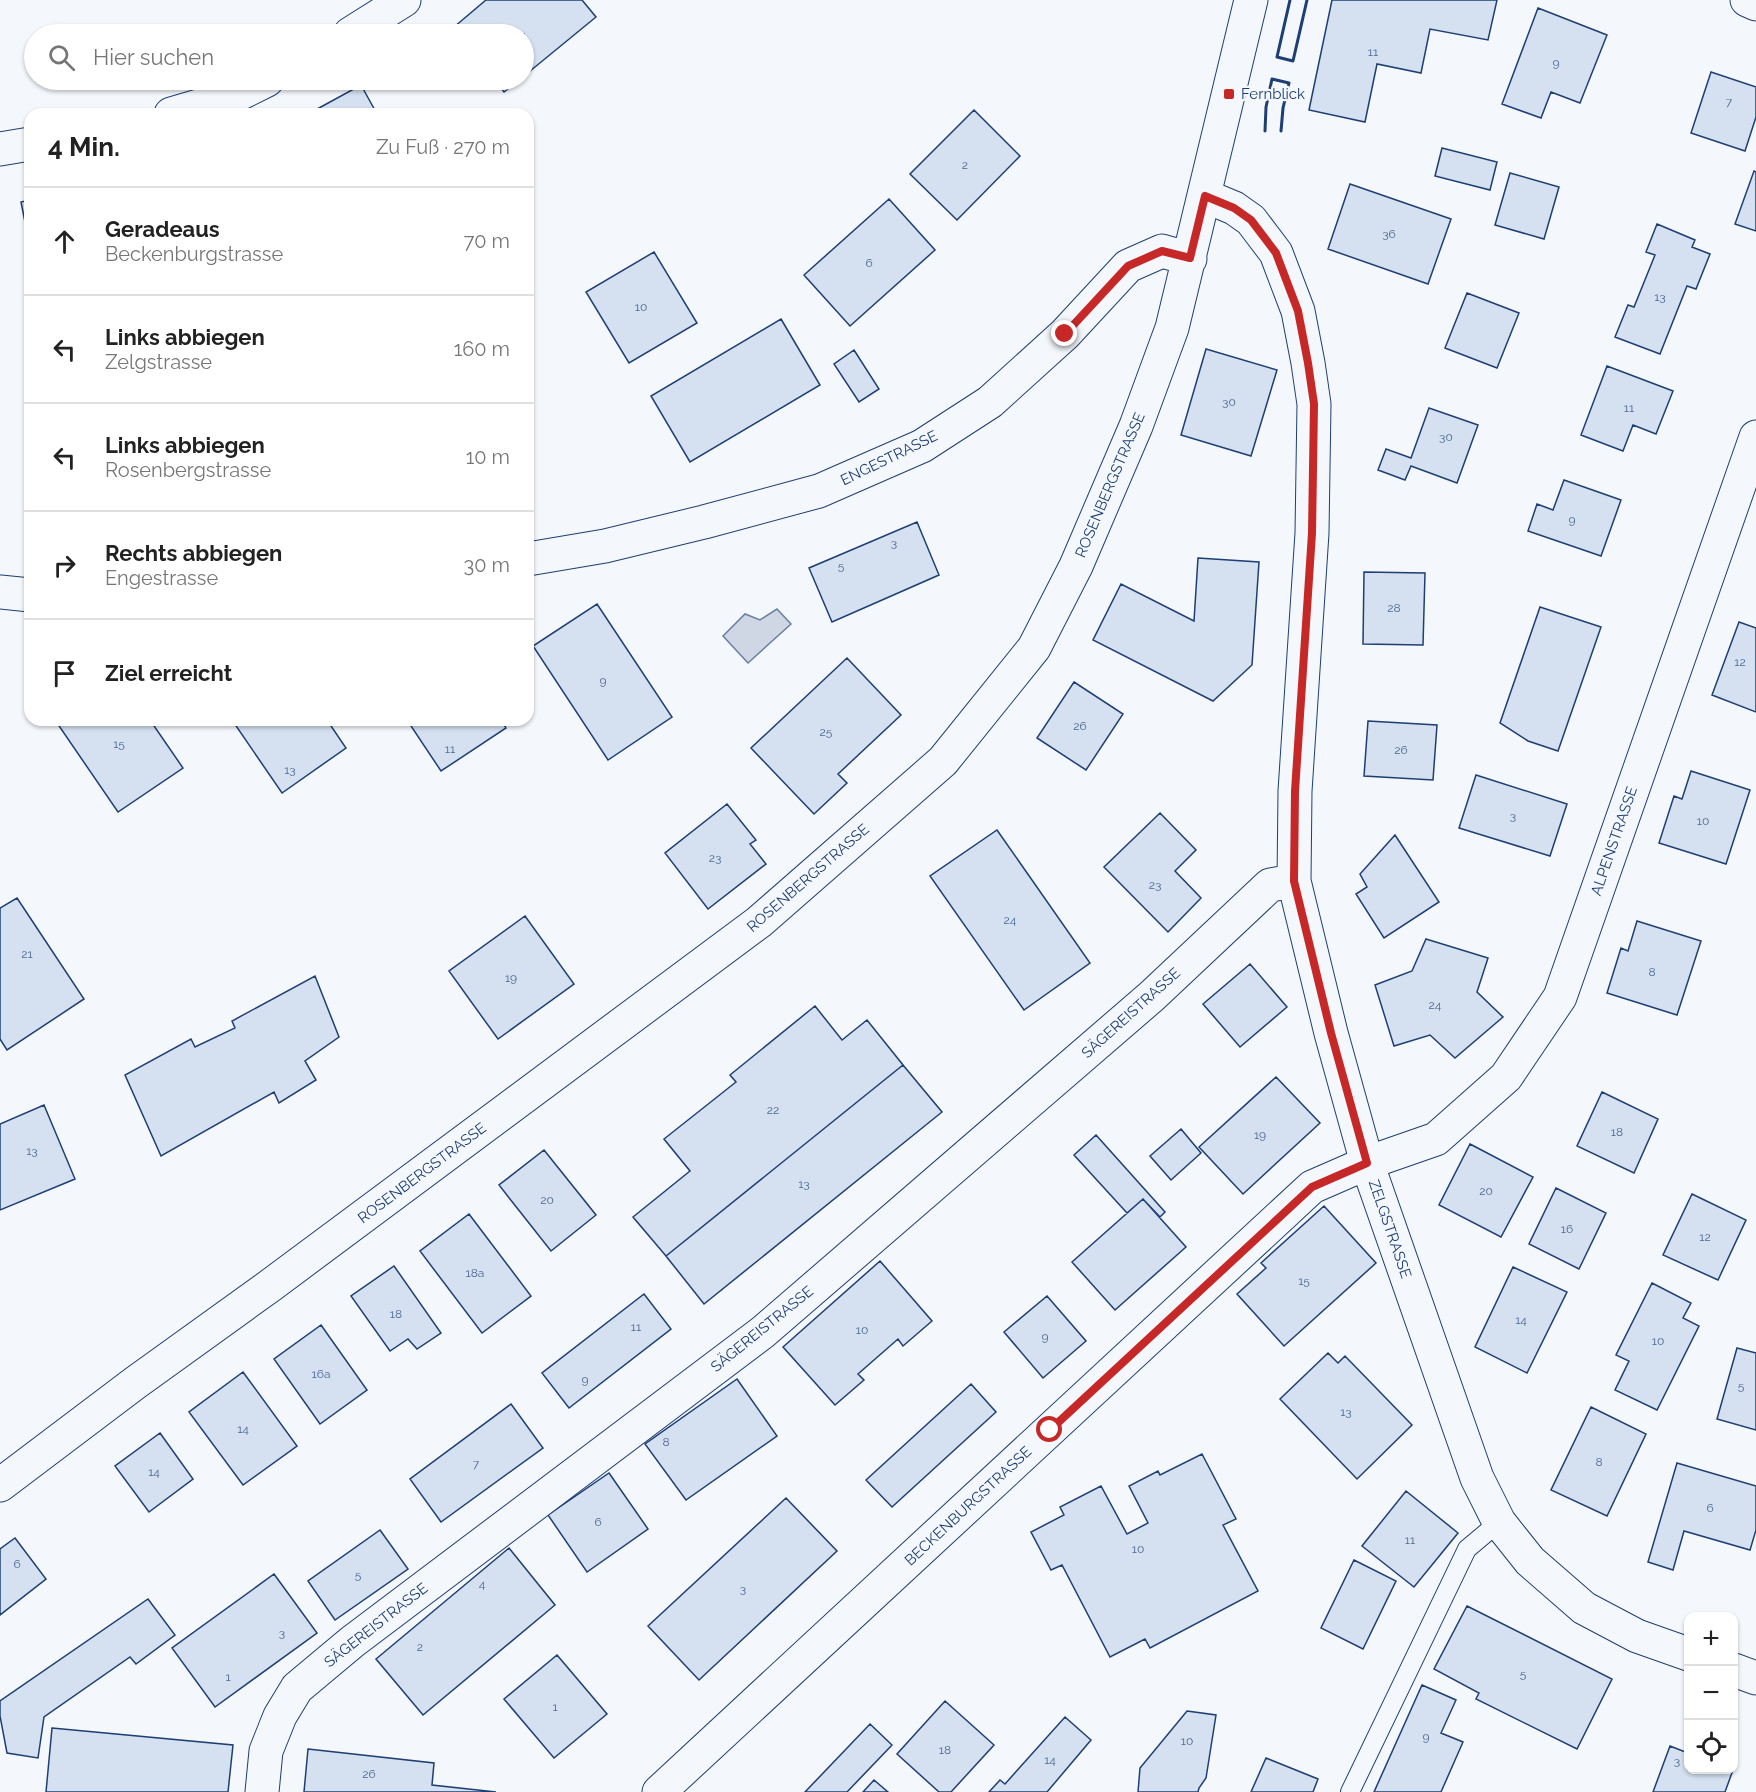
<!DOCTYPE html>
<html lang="de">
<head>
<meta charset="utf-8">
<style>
  :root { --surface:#fff; --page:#f6f6f6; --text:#222; --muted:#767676; --line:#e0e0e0 }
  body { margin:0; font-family:Raleway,sans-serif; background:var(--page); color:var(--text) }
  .controls { position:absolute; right:18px; bottom:18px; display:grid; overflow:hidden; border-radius:12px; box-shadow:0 2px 4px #0004 }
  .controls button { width:54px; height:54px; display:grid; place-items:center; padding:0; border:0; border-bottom:2px solid var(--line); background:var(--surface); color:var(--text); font:30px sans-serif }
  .stop { position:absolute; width:18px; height:18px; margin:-14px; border:4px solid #c62828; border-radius:50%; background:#fff }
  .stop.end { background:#c62828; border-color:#fff; box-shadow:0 2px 6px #0008 }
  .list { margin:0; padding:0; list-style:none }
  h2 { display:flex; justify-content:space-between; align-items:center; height:78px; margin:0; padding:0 24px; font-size:26px }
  h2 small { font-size:20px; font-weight:400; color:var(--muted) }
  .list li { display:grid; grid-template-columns:39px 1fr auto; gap:18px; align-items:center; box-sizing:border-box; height:108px; padding:0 24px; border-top:2px solid var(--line) }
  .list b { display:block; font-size:22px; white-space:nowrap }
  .list p { margin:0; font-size:20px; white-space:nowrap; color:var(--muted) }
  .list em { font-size:20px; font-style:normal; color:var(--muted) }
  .icon { flex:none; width:33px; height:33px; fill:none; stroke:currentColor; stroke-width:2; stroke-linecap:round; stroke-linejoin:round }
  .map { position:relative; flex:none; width:1756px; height:1792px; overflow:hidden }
  .search { position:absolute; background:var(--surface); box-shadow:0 2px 4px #0004; left:24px; top:24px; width:510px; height:66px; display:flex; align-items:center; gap:15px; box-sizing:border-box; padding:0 21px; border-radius:33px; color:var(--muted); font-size:22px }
  .panel { position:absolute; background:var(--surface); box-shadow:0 2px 4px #0004; left:24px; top:108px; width:510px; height:618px; border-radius:18px }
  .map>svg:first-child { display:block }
</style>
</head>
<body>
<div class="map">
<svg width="1756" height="1792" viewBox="0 0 1756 1792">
  <rect width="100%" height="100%" fill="#f4f7fb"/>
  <path fill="#cfd7e4" stroke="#687fa3" stroke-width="1.5" d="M777,609L791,624L748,663L723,636L745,614L760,620Z"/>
  <path fill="#d5e0f0" stroke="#1d3f73" stroke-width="1.5" d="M486,0H582L596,17L524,76V34H460L454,27Z
    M1332,0H1497L1488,40L1430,29L1421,73L1377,64L1365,122L1309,110Z
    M1538,8L1607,35L1580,103L1551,92L1541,118L1502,104Z
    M1711,72L1756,87V117L1745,151L1691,133Z
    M495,80H519L504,92Z
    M361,85L377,114H308Z
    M974,110L1020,156L957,220L910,174Z
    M1442,148L1497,162L1490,190L1435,176Z
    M1754,171L1756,172V231L1735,224Z
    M1510,173L1559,187L1544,239L1495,225Z
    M1350,184L1451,219L1428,284L1328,249Z
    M889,199L935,250L850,326L804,275Z
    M30,200V247L21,202Z
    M1657,224L1695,240L1692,247L1710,254L1696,289L1687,286L1660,354L1615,337L1628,305L1634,307L1655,255L1646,252Z
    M654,252L697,323L629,363L586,292Z
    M1467,293L1519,313L1497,368L1445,348Z
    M781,319L820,385L690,462L651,396Z
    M1206,349L1277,370L1251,456L1181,435Z
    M854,350L879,389L859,402L834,364Z
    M1607,366L1673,391L1656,434L1633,425L1623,451L1581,435Z
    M1429,408L1478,425L1457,483L1411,466L1405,480L1378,470L1386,449L1411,458Z
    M1564,480L1621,500L1601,556L1528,531L1537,504L1553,510Z
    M917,522L939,575L832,622L809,568Z
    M1198,558L1259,562L1252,665L1213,701L1093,640L1121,584L1194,621Z
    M1364,572L1425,573L1423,645L1363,644Z
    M597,604L672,717L608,760L533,646Z
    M1540,607L1601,627L1558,751L1528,741L1500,723Z
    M1739,622L1756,628V712L1712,695Z
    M847,658L901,715L838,774L847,783L814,814L751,748Z
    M1074,682L1123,714L1086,770L1037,738Z
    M55,720H150L183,768L118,812Z
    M232,720H327L346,748L282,793Z
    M407,720H501L506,728L441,771Z
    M1368,721L1437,725L1433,780L1364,776Z
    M1691,771L1750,790L1726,864L1659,843L1674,796L1682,799Z
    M1476,775L1567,804L1550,856L1459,828Z
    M727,804L756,840L750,844L766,864L708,909L665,853Z
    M1160,813L1196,850L1175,871L1201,898L1168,932L1104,867Z
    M997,830L1090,963L1024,1010L930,876Z
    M1395,835L1439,902L1384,938L1356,894L1367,887L1360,874Z
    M17,898L84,999L7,1050L0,1039V908Z
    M525,916L574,984L498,1039L449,971Z
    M1637,921L1701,941L1677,1015L1607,993L1621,948L1628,951Z
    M1426,939L1488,958L1477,992L1503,1017L1455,1058L1430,1035L1394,1046L1375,985L1412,971Z
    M1250,964L1287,1007L1240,1047L1203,1004Z
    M315,976L339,1037L305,1061L316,1080L279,1103L274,1092L161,1156L125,1075L191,1039L195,1047L235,1028L232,1021Z
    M815,1006L842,1040L867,1020L903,1065L666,1256L633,1217L690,1171L664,1139L736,1082L730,1075Z
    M903,1065L942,1112L704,1304L666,1256Z
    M1276,1077L1320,1123L1243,1194L1199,1147Z
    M1602,1092L1658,1119L1634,1173L1577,1146Z
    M44,1105L75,1179L0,1210V1124Z
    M1181,1129L1201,1153L1171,1180L1150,1156Z
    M1096,1135L1165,1212L1160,1217L1143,1199L1127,1213L1074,1155Z
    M1470,1144L1533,1177L1501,1237L1439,1205Z
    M544,1150L596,1215L551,1251L499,1185Z
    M1556,1188L1606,1213L1579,1269L1529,1244Z
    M1692,1194L1746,1220L1718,1280L1663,1255Z
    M1143,1199L1186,1247L1115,1310L1072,1262Z
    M1324,1206L1376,1263L1284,1346L1237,1294L1266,1268L1261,1263Z
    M469,1214L531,1296L482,1333L420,1251Z
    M880,1261L932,1321L903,1346L898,1339L858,1374L864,1380L835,1405L783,1347Z
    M394,1266L441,1333L417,1349L408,1339L390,1351L351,1296Z
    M1513,1267L1567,1292L1527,1373L1475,1347Z
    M1652,1283L1691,1303L1683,1318L1699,1326L1657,1410L1615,1390L1629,1361L1616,1355Z
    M644,1294L671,1329L569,1408L542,1373Z
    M1047,1296L1086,1341L1043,1378L1004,1332Z
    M321,1325L367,1390L320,1424L274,1359Z
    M1737,1348L1756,1353V1430L1717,1419Z
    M1328,1353L1338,1363L1345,1356L1412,1425L1357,1479L1280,1399Z
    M243,1372L297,1446L243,1485L189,1412Z
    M737,1379L777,1436L686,1500L645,1444Z
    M971,1384L996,1412L892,1507L866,1480Z
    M511,1404L543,1448L441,1522L410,1479Z
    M1591,1407L1646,1434L1607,1516L1551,1490Z
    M160,1433L193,1479L149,1512L115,1466Z
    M1202,1454L1236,1519L1223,1525L1258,1591L1150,1648L1145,1639L1110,1657L1062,1565L1051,1570L1031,1532L1064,1515L1060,1507L1101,1486L1127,1534L1148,1523L1129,1486L1158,1471L1160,1475Z
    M1677,1463L1756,1486V1530L1750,1550L1684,1531L1673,1570L1648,1562Z
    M609,1473L648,1529L587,1572L548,1515Z
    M1406,1491L1458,1533L1414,1587L1362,1546Z
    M786,1498L837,1551L699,1680L648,1626Z
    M380,1530L408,1569L335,1620L308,1581Z
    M15,1538L46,1579L0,1615V1549Z
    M509,1548L555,1605L423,1715L376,1659Z
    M1354,1560L1396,1581L1363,1649L1321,1628Z
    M274,1574L317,1633L215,1707L172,1648Z
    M148,1599L175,1635L136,1664L130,1657L44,1717L38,1758L7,1753L0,1716V1701Z
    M1467,1606L1612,1679L1577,1749L1476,1699L1479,1693L1434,1669Z
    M557,1655L607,1714L554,1758L504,1699Z
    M1422,1685L1456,1700L1441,1733L1463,1742L1441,1792H1374Z
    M945,1701L994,1745L951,1792H939L897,1754Z
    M1187,1711L1216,1715L1206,1778L1199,1788L1198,1792H1138L1140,1768Z
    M1065,1717L1091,1740L1047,1792H989L1000,1780L1005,1784Z
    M870,1724L892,1745L847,1792H805Z
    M52,1728L233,1745L228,1792H46Z
    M1670,1746L1688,1753V1770H1733L1725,1792H1653Z
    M308,1749L434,1763L432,1785L496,1792H304Z
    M1266,1758L1318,1779L1313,1792H1251Z
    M874,1780L888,1792H863Z"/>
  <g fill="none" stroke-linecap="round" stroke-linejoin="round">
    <defs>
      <path id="service" d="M1350,1792L1467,1549L1499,1522"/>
      <path id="minor" d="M1747,0L1756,4
        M350,34L404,0
        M171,114L239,94L267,80
        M0,149L30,144
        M1205,196L1234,208L1251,220L1276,253L1298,311L1308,363L1314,404L1312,533L1295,791L1294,881L1331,1033L1367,1163L1477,1478L1499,1522L1530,1561L1584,1608L1637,1636L1688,1654
        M1734,1670L1756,1678
        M262,1792L266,1751L280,1716L297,1688L352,1642L763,1332L1152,996L1270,885L1294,881
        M659,1792L1312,1187L1367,1163L1436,1139L1506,1077L1560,997L1756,437"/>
      <path id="tertiary" d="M528,559L605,546L704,522L819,491L922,446L990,402L1065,334L1128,266L1162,251L1190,259
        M0,592L30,595
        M0,1485L135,1383L271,1285L759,922L943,761L1034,648L1076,566L1136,426L1172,328L1251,0"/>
    </defs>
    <use href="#service" stroke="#1d3f73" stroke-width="20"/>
    <use href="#minor" stroke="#1d3f73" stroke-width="35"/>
    <use href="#tertiary" stroke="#1d3f73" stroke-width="35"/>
    <use href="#service" stroke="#f4f7fb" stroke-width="18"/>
    <use href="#minor" stroke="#f4f7fb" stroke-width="33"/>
    <use href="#tertiary" stroke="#f4f7fb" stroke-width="33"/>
    <path stroke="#1d3f73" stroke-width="3" d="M1290,0L1277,57L1293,61L1307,0
      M1265,131L1266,107L1272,79L1289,83L1283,108L1281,131"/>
  </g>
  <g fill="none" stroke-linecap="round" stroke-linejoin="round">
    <path stroke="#c62828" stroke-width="8" d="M1050,1430L1312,1187L1367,1163L1331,1033L1294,881L1295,791L1312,533L1314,404L1308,363L1298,311L1276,253L1251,220L1234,208L1205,196L1190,258L1162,251L1128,266L1065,334"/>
  </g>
  <rect fill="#c62828" stroke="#f4f7fb" stroke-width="2" x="1223" y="88" width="12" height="12" rx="3"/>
  <g text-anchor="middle" stroke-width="4.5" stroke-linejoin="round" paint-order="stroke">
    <g font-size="12" fill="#4b6792">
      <text x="1373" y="56">11</text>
      <text x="1556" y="67">9</text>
      <text x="1729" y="106">7</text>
      <text x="965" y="169">2</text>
      <text x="1389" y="238">36</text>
      <text x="869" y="267">6</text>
      <text x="1660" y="301">13</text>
      <text x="641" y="311">10</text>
      <text x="1229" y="406">30</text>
      <text x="1629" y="412">11</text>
      <text x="1446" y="441">30</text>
      <text x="1572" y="524">9</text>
      <text x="894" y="547">3</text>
      <text x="841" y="570">5</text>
      <text x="1394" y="612">28</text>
      <text x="1740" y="666">12</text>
      <text x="603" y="685">9</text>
      <text x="1080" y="730">26</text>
      <text x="826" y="736">25</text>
      <text x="119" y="748">15</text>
      <text x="450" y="753">11</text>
      <text x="1401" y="754">26</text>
      <text x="290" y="774">13</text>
      <text x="1513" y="820">3</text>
      <text x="1703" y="825">10</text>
      <text x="715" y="862">23</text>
      <text x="1155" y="889">23</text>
      <text x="1010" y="924">24</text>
      <text x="27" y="958">21</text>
      <text x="1652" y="976">8</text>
      <text x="511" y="982">19</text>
      <text x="1435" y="1009">24</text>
      <text x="773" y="1114">22</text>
      <text x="1617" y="1136">18</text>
      <text x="1260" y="1139">19</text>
      <text x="32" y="1155">13</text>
      <text x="804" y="1188">13</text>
      <text x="1486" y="1195">20</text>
      <text x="547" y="1204">20</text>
      <text x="1567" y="1233">16</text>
      <text x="1705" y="1241">12</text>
      <text x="475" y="1277">18a</text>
      <text x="1304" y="1285">15</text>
      <text x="396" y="1318">18</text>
      <text x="1521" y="1324">14</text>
      <text x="636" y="1331">11</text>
      <text x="862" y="1334">10</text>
      <text x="1045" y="1341">9</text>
      <text x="1658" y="1345">10</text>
      <text x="321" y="1378">16a</text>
      <text x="585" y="1384">9</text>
      <text x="1741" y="1390">5</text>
      <text x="1346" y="1416">13</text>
      <text x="243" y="1433">14</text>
      <text x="666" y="1446">8</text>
      <text x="1599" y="1466">8</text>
      <text x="476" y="1468">7</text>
      <text x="154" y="1476">14</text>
      <text x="1710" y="1512">6</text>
      <text x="598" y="1526">6</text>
      <text x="1410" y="1544">11</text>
      <text x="1138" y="1553">10</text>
      <text x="17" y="1568">6</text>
      <text x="358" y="1579">5</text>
      <text x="482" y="1588">4</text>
      <text x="743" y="1593">3</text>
      <text x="282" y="1637">3</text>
      <text x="420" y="1651">2</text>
      <text x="1523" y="1678">5</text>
      <text x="228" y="1681">1</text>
      <text x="555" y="1711">1</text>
      <text x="1426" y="1741">9</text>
      <text x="1187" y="1745">10</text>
      <text x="945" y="1754">18</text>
      <text x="1050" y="1764">14</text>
      <text x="1677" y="1765">3</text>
      <text x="369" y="1778">26</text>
    </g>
    <g font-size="15" fill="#1d3f73" stroke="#f4f7fb" text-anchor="start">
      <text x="1241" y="99">Fernblick</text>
    </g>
    <g font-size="15" fill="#1d3f73" stroke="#f4f7fb">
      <text transform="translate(889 458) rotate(-26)" y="5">ENGESTRASSE</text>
      <text transform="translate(1110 485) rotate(-67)" y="5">ROSENBERGSTRASSE</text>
      <text transform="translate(1614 841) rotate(-71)" y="5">ALPENSTRASSE</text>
      <text transform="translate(808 878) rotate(-41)" y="5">ROSENBERGSTRASSE</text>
      <text transform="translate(1131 1013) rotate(-42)" y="5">SÄGEREISTRASSE</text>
      <text transform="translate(422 1173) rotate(-37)" y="5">ROSENBERGSTRASSE</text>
      <text transform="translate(1390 1229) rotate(71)" y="5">ZELGSTRASSE</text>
      <text transform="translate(762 1329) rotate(-39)" y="5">SÄGEREISTRASSE</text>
      <text transform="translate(968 1506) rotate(-43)" y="5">BECKENBURGSTRASSE</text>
      <text transform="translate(376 1625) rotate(-38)" y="5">SÄGEREISTRASSE</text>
    </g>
  </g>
</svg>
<div class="controls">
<button>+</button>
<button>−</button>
<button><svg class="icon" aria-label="locate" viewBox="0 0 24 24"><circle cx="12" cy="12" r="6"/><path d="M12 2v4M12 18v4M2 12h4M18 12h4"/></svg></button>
</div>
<div class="stop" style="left:1050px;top:1430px"></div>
<div class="stop end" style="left:1065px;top:334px"></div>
<div class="search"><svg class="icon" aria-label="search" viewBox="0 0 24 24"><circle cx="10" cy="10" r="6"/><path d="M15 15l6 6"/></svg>Hier suchen</div>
<section class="panel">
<h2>4 Min.<small>Zu Fuß · 270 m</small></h2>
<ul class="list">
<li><svg class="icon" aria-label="ahead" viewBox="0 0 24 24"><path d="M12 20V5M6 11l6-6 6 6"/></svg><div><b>Geradeaus</b><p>Beckenburgstrasse</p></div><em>70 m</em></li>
<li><svg class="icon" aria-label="left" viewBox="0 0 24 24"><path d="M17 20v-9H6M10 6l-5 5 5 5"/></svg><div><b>Links abbiegen</b><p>Zelgstrasse</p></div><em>160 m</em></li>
<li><svg class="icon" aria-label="left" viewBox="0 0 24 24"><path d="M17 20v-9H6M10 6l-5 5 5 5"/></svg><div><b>Links abbiegen</b><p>Rosenbergstrasse</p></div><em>10 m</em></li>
<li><svg class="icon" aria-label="right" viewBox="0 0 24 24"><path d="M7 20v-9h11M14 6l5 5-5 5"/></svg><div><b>Rechts abbiegen</b><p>Engestrasse</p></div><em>30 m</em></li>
<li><svg class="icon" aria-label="arrive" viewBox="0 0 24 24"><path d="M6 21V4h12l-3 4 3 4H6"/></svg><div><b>Ziel erreicht</b></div></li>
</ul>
</section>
</div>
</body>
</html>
